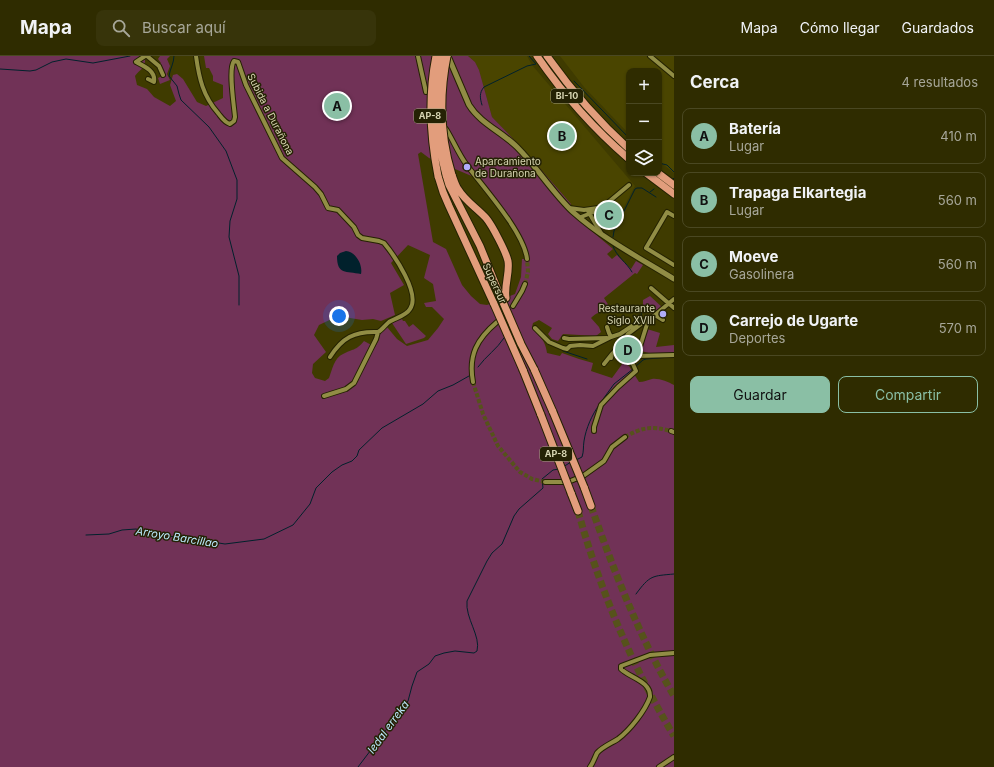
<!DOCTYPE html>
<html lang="es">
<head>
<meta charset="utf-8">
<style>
  :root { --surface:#2f2c00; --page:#37340a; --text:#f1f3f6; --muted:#a7a799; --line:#4a4822; --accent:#8abfa5 }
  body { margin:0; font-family:Inter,sans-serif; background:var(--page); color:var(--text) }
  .controls { position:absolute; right:12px; top:12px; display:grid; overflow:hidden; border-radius:8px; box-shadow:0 1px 3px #0004 }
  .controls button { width:36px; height:36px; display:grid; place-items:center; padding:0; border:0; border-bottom:1px solid var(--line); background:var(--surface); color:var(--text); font:20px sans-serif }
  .you { position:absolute; left:339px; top:260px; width:14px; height:14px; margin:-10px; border:3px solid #fff; border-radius:50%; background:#1a73e8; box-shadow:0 0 0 6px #1a73e833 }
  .badge { display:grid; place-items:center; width:26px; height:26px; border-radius:50%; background:var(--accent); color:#111; font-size:13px; font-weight:700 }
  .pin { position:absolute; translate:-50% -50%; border:2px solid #fff; box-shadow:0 1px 4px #0006 }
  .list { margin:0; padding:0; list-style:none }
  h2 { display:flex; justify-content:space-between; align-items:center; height:52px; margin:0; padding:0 16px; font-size:17px }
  h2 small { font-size:13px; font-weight:400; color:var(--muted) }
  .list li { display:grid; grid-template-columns:26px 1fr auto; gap:12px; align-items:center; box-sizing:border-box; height:56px; margin:0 8px 8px; padding:0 8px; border:1px solid var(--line); border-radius:8px }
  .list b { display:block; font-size:15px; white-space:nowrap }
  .list p { margin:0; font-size:13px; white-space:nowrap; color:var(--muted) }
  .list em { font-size:13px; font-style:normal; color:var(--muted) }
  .actions { display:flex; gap:8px; padding:12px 16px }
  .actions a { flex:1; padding:9px 0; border:1px solid var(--accent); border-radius:8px; text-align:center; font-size:14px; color:var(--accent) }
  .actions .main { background:var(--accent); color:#111 }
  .icon { flex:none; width:22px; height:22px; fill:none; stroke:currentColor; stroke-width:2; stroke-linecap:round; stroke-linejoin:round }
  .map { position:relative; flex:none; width:674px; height:711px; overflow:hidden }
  header { display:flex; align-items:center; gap:24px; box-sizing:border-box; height:56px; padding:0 20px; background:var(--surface); border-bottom:1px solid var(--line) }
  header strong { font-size:19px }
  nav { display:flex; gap:22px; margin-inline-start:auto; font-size:14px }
  .search { width:280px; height:36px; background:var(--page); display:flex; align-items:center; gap:10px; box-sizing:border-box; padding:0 14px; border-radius:8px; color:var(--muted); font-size:15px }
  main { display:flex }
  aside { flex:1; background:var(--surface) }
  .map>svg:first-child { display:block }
</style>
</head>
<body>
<header>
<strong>Mapa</strong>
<div class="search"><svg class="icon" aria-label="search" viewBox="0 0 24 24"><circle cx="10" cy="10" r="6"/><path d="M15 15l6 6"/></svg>Buscar aquí</div>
<nav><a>Mapa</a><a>Cómo llegar</a><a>Guardados</a></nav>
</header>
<main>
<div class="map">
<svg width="674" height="711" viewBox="0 0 674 711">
  <rect width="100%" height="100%" fill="#3f3b00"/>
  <path fill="#4a4500" d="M468,0H527L532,9L635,130L610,177L599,170L571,148L524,94L492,61L479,14L475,6Z
    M560,0H674V117L659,105V15H629V78L584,31Z"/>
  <path fill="#713257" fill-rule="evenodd" d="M0,0H145C146,13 141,12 135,20L137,29L147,33L154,41L170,50L176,45L170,29L173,19L177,18L183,23L197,46L206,50L223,42V29L213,25V20L209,12H206L204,0H468L475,6L479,14L492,61L524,94L571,148L568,155L613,193L607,198L612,203L617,199L631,213L636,205L643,209L637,218L635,217L604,242L609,250L608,255C601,255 596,257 591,262L599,271L601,276L596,280L563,278L558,285L552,283L548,278L552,272L539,264L533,267L532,271C539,282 545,282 547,297L560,300L562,297L579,303L593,307L591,315L612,322L623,307L629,310L639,326C644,326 647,324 652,323C659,322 668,326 674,329V711H0ZM421,96L429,102L481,124L527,196L528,203H522L521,221L515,238L487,249L480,248L471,240L462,229L446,193L433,186L418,98ZM408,189L430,199L424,222L433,228L436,245L424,247L426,251H432L444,263L438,272L428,284L407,290L397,283L387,271L380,278L379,284L375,291L364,285C356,295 352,293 343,298C334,302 332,314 329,322L325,325L315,322L312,317L313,308L326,296L314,279L319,269L338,260L362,264L373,263L381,265L395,259L390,237L404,229L391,207Z
    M160,0H170L167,3L170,10L167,18L170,24L160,28L158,22L164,19L160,8L161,7L158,3Z
    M650,240L663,252L652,258L650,254L642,257L641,251H643V244Z
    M401,261L403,265H405L409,271L413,268L426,280L424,282L406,288L392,267Z
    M647,273L660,277L656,291L674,289V297L653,298L641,295Z
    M629,286L635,292L633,300L625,304L616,302L618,298Z"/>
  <path fill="#01212c" d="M346,195C356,196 363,209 361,218C346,215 337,219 337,200L340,197Z"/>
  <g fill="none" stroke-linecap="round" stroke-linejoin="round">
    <path stroke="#01212c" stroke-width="1" d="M174,0C174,7 170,13 169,20L177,30L179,38L181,44L209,71L226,95L237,124V143L230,165L229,181L239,220V249
      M0,13L30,15L36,14L52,6L66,3L93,7L130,0
      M574,25L629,82
      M482,49C480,42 479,37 484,31L527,10L536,8L529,0
      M659,107L667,109L674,116
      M673,123L674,122
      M650,136L654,133
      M613,181L614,175L635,133L637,132H642L656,141
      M613,190C616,200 627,207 632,216
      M634,268L642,262L641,256
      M563,295L587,303
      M478,311C486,300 497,293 504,282
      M635,311L643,304L646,303L671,301
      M601,346L614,328L633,313
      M576,404L582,401C584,395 583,391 584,385C586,372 592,359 599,349
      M563,411L571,406
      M86,479L109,478L122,474L136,473L157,479L188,482L225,488L264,483L293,469L310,448L316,432L332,416L342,409L352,405L357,400L359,394L382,372L423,348L438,335L453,329L469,320
      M636,538C650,519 652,520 674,518
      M358,711L408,645L412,630L417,616L429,608L435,600L444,597L455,595L474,597L477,595C481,580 465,562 467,545L487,505L492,497L502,488L514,460L519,453L543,432L542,423L553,414L559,413"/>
    <path stroke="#56521b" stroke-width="4" stroke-dasharray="4 2" stroke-linecap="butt" d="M525,228L528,216L527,203
      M473,326L483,358L498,390L520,416L532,423L545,426
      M625,381C642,371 652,370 671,375"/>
    <path stroke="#56521b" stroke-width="7" stroke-dasharray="7 3.5" stroke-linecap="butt" d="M591,450C614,515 639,580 674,640
      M578,455C600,534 632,610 674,680"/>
    <defs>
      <path id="minor" d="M145,0L136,6C144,10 156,15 154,26L148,23
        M147,0L159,10L163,19
        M196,0C199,22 203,40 218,57C222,62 224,66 230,68L234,65L235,61C234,49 228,13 234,5L238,6L246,29L282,102L315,131L321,138L328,152L338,154L354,171L358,179L362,182L379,185L384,187C394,199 421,238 410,253C406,260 395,262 389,266C385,269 382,274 378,276C354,275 342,282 330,301
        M418,0L426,36
        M650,0L674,20
        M446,73C453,84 458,97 466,108C483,131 524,176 527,203
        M569,152L584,154L598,152
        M588,155L601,177
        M674,160L667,156L646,192L674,209
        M581,161L599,154L629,129
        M596,167V159L599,154
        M651,232L674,252
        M513,250L522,235L525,228
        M655,259L663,264
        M607,271L609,277L611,281
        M535,272L549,286L563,292L567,293L570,290L580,289L593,290L611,281L620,278L632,270L635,271
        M564,282L569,283L607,282
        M637,300L674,299
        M611,302L612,298L624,285L628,278L645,265H648
        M604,308L612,298
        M473,326C468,299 477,283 497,266
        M324,340L346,333L354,327L376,283L378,276
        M594,375V371L601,349L618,331L636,315L632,306L637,300L648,265L674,243
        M671,375L674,376
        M545,426H568L583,420L604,405L612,391L625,381
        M590,711C593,707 595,701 597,697C602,691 612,687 618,683C630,674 645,655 650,641C651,625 630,622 621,613V610L650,599L674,597
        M659,711L674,701"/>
      <path id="tertiary" d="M448,0L469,49C480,67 502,76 517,91C537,111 552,136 573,156C603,183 640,202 674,223"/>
      <path id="motorway" d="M537,0C563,38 594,73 629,103
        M547,0C571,34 598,65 629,93
        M646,117L674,138
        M658,117L674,129
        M446,119L449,129L480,190L502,244
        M452,119C454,124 455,129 458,133C465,145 477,152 486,162C492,169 506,196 508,205C510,217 504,229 506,242
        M438,120L443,136L449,150L494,248
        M534,313L553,356
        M523,314L541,359
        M584,431L591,450
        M571,437L578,455"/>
    </defs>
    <use href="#minor" stroke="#242200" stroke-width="6"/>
    <use href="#tertiary" stroke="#242200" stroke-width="7"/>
    <use href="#motorway" stroke="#242200" stroke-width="9"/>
    <use href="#minor" stroke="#918d45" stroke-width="4"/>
    <use href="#tertiary" stroke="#918d45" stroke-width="5"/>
    <use href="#motorway" stroke="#e29d7c" stroke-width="7"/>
    <defs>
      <path id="motorway-bridge" d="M436,0C428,40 430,80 438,120
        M442,0C434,41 435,79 446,119
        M447,0C439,40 440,80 452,119
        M502,244L521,288L534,313
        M494,248L523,314
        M553,356L584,431
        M541,359L571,437"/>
    </defs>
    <use href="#motorway-bridge" stroke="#242200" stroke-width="9" stroke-linecap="butt"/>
    <use href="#motorway-bridge" stroke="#e29d7c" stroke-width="7"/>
  </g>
  <g fill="#b1adfa" stroke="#242204" stroke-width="1.5">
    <circle cx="467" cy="111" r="4"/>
    <circle cx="663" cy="258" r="4"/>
  </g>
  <g text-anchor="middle" stroke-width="3" stroke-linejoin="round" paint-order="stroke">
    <g fill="#242204" stroke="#a19f7e" stroke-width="1">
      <rect x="551" y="33" width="32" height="14" rx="3"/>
      <rect x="414" y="53" width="32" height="14" rx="3"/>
      <rect x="540" y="391" width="32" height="14" rx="3"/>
    </g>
    <g font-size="9" font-weight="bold" fill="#d7d5b2">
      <text x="567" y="43">BI-10</text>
      <text x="430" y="63">AP-8</text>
      <text x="556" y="401">AP-8</text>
    </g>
    <g font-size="10" fill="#d7d5b2" stroke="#242204">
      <text transform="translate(271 58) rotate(63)" y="4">Subida a Durañona</text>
      <text transform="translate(495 227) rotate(65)" y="4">Supersur</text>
    </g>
    <g font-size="10" fill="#d7d5b2" stroke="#242204" text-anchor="start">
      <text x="475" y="109">Aparcamiento<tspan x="475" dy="12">de Durañona</tspan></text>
      <text x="655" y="256" text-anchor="end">Restaurante<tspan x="655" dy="12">Siglo XVIII</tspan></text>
    </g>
    <g font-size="11" font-style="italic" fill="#bceafe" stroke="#242204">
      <text transform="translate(177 481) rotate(9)" y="4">Arroyo Barcillao</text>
      <text transform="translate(388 671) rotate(-54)" y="4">Iedal erreka</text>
    </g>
  </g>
</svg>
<div class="controls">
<button>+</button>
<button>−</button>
<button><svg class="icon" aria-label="layers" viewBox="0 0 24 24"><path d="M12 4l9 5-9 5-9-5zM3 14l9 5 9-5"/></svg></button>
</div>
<div class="you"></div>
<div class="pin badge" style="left:337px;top:50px">A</div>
<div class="pin badge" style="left:562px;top:80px">B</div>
<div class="pin badge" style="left:609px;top:159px">C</div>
<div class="pin badge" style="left:628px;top:294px">D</div>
</div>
<aside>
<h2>Cerca<small>4 resultados</small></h2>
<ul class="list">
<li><span class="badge">A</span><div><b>Batería</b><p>Lugar</p></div><em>410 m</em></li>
<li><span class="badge">B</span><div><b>Trapaga Elkartegia</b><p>Lugar</p></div><em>560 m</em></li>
<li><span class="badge">C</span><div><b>Moeve</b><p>Gasolinera</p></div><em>560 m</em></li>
<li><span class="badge">D</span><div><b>Carrejo de Ugarte</b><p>Deportes</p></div><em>570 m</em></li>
</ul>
<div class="actions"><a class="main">Guardar</a><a>Compartir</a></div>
</aside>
</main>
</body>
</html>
